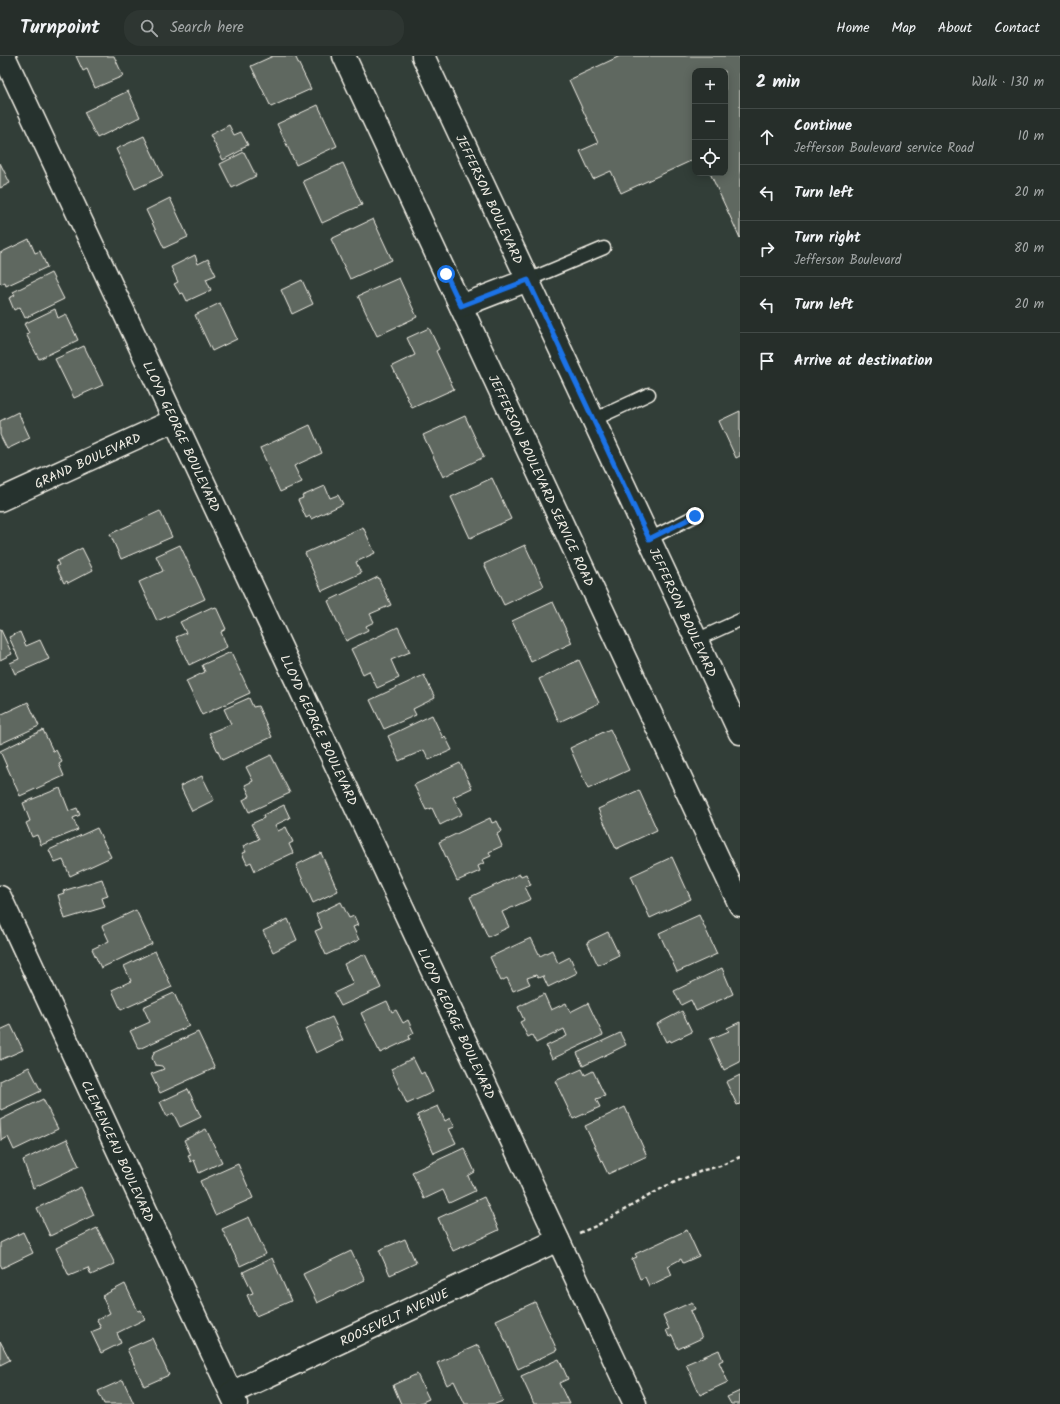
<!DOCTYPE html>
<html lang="en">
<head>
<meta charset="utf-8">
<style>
  :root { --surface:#262e2a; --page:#2e3632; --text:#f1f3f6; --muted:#a4a8a8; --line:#424a47 }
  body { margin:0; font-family:Kalam,sans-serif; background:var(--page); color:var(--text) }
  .controls { position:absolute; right:12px; top:12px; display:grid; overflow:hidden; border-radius:8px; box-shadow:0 2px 10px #0003 }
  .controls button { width:36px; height:36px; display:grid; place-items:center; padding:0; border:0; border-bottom:1px solid var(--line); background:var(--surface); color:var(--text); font:20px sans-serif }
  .stop { position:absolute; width:12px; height:12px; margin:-9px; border:3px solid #1a73e8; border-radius:50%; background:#fff }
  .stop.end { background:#1a73e8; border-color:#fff; box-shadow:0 1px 4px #0008 }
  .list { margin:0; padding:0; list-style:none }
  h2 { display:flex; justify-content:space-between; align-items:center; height:52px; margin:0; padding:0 16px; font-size:17px }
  h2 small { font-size:13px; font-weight:400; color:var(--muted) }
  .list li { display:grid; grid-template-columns:26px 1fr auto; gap:12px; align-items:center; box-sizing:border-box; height:56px; padding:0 16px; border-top:1px solid var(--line) }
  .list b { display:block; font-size:15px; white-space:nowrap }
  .list p { margin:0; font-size:13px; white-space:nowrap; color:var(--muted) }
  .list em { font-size:13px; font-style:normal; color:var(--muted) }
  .icon { flex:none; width:22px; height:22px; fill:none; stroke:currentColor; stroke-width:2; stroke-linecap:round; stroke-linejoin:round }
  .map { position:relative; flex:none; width:740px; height:1348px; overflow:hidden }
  header { display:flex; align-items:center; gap:24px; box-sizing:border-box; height:56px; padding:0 20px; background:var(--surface); border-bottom:1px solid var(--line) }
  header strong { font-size:19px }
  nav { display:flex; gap:22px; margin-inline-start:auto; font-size:14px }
  .search { width:280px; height:36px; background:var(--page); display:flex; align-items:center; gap:10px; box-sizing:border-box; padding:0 14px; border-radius:16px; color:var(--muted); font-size:15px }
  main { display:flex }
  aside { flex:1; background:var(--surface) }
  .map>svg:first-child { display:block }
</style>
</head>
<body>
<header>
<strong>Turnpoint</strong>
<div class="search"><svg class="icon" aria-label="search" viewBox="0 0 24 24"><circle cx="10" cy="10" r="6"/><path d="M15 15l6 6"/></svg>Search here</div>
<nav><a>Home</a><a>Map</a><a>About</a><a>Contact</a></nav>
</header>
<main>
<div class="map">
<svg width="740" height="1348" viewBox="0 0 740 1348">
  <rect width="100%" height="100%" fill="#323e38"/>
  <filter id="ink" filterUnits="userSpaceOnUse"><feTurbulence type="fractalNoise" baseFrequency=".025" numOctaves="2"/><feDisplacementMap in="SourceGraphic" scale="8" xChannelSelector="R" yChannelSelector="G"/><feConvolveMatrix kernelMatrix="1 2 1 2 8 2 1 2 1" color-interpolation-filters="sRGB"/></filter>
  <g filter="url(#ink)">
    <path fill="#5f6861" stroke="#f4f1e8" d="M76,0H114L123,20L95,32L87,13L83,15Z
      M273,0H295L311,33L271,51L251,10Z
      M620,0H740V182L710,117H725V15H695V103L621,137L611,115L593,123L580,95L598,87L569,24Z
      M128,35L140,61L97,82L84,56Z
      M318,49L337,90L296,109L277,68Z
      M229,69L234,79L241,76L248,89L241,92L242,94L223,104L210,79Z
      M144,80L163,120L135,133L116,93Z
      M244,96L256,120L232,132L220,108Z
      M0,107L10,127L0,132Z
      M343,107L362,149L322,167L303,125Z
      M170,142L188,181L164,192L146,154Z
      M373,163L392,204L350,223L331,183Z
      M29,183L35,197L40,195L47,211L6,230L5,226L1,228L0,225V197Z
      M195,199L198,208L208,203L216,219L206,223L211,234L187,245L183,237L180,238L174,228L178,226L171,211Z
      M51,217L64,243L25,262L20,251L14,254L9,242L15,239L13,236Z
      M399,222L417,261L377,280L358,240Z
      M302,224L313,248L292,258L281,234Z
      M220,247L237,283L212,295L195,259Z
      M55,253L58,262L66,258L78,284L39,303L26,278L29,277L24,268Z
      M429,272L439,293L436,295L454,333L412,352L392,310L415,299L407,282Z
      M84,290L103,329L74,342L55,303Z
      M740,355V400L736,402L719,365Z
      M18,356L30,382L7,393L0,379V365Z
      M465,360L484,401L443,421L423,379Z
      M310,369L322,397L294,410L302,426L280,436L260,392Z
      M492,422L511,463L470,482L451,441Z
      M325,430L330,442L338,439L343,448L311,463L310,460L306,462L298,444L303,442L302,440Z
      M160,455L172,481L121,503L110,478Z
      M363,471L375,497L356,506L361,517L322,535L305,497Z
      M180,489L205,543L157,565L139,526L163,515L156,500Z
      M525,489L544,530L504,549L484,508Z
      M82,492L93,514L68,527L67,525L64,527L56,511L59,509L57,505Z
      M378,521L391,549L370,558L374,566L366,570L368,574L346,585L328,545Z
      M553,546L572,587L531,606L512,565Z
      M212,551L213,552L216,551L226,573L221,576L227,591L189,609L176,581L186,577L180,566Z
      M398,571L410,596L391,604L399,622L377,632L369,615L363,618L351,593Z
      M0,574H1L12,598L0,604Z
      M20,576L26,590L40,584L49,603L15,618L10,607L19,603L9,581Z
      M231,596L250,637L202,659L186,625L205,616L202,609Z
      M579,604L599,647L559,666L539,623Z
      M424,619L435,642L413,653L416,659L384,673L370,644Z
      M249,642L253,651L258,650L272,681L222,704L209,677L231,668L224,653Z
      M28,646L39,670L0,688V659Z
      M432,659L443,682L445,680L452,694L429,704L424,694L399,705L388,680Z
      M610,673L629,714L588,733L570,692Z
      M43,674L53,695L56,694L62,706L59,708L64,720L20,740L0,695Z
      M271,699L290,737L249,756L243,744L250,740L245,729L253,725L246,711Z
      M460,707L472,732L453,741L462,758L440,769L432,752L426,754L414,729Z
      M202,720L214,744L192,755L180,730Z
      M60,732L69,755L77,752L80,759L73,762L78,774L41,789L37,779L32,781L26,767L30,765L23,747Z
      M639,734L657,774L616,793L598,753Z
      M284,749L290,762L275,769L278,775L286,771L293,786L289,788L293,797L255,815L251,806L247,808L242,797L246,796L243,790L259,783L251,768L264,762L263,759Z
      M490,762L492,767L497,765L502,775L497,778L502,790L489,796L491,800L482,804L484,807L478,810L480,815L457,825L439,786Z
      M97,772L111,801L70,820L63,804L55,807L49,794Z
      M321,797L338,835L313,847L296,809Z
      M672,801L691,843L650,862L631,820Z
      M520,818L521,820L526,818L531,829L525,831L531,843L502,856L509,871L488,881L470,841Z
      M102,823L108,840L102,842L105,851L65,863L58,839L64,837L63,835Z
      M341,846L349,862L354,860L358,869L353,871L359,884L326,899L315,875L322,872L316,858Z
      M136,854L152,888L101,912L92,893L109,885L102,870Z
      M699,859L717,898L677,916L659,877Z
      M288,863L297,884L273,896L263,875Z
      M608,876L619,899L598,909L587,886Z
      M531,882L540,900L552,894L558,907L570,901L577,917L548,931L543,920L538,922L536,919L527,922L530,928L513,935L507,922L501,925L490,901Z
      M155,895L172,931L121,954L112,934L131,925L124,910Z
      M365,898L381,932L341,950L334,937L353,928L344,908Z
      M722,912L733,938L696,955L691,944L681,949L674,935Z
      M174,937L189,970L139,993L130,975L150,966L143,951Z
      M544,938L551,954L566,947L570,956L588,947L603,979L552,1003L546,990L567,980L564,973L536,987L532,979L528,981L520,966L524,964L518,951Z
      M387,945L392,956L396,954L403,967L408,964L414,977L409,980L410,983L380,997L361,957Z
      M682,955L692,976L671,986L670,984L666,986L657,968Z
      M332,961L343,984L316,997L305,973Z
      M740,966V1006L724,1014L710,983L729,975L727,972Z
      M11,969L23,994L0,1004V974Z
      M198,976L215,1012L160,1037L151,1018L164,1013L162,1010L155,1009L152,1002L154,996Z
      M620,977L626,989L583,1010L577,997Z
      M413,1002L421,1018L424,1016L433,1036L407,1048L391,1013Z
      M29,1011L41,1035L1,1054L0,1052V1025Z
      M582,1013L585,1019L593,1015L605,1040L596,1043L600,1051L573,1063L555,1025Z
      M740,1019V1048L737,1049L726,1026Z
      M188,1033L201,1061L180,1071L173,1057L167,1061L160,1046Z
      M43,1043L58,1073L14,1094L8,1081L1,1085L0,1064Z
      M438,1050L445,1065L450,1062L455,1071L449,1073L456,1087L434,1097L417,1059Z
      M625,1051L647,1100L608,1118L585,1070Z
      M206,1073L222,1106L199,1117L194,1104L191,1106L188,1100L191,1099L184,1084Z
      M67,1083L79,1110L33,1132L23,1104Z
      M464,1092L475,1116L468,1120L475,1135L449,1147L443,1134L424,1143L412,1116Z
      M238,1108L253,1142L215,1159L200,1125Z
      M81,1131L94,1159L50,1180L37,1152Z
      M484,1141L499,1174L453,1195L438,1162Z
      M249,1161L266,1198L240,1210L222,1173Z
      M97,1172L115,1208L91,1219L88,1212L69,1220L56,1192Z
      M687,1174L699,1200L683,1207L681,1203L668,1210L672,1219L649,1230L645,1221L640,1223L632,1203L637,1201L635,1198Z
      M23,1176L33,1197L2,1212L0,1208V1187Z
      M405,1183L416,1207L390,1219L379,1194Z
      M351,1195L365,1224L317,1247L303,1218Z
      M272,1202L291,1245L256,1260L247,1239L253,1237L243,1216Z
      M125,1228L138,1255L141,1254L145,1263L117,1277L121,1287L101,1297L91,1276L101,1272L97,1264L110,1257L102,1240Z
      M535,1246L557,1294L518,1313L496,1264Z
      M692,1246L695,1253L690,1255L702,1282L678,1293L672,1279L669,1281L666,1274L669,1273L663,1259Z
      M152,1282L169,1319L144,1330L127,1293Z
      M0,1285L10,1304L0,1309Z
      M478,1289L503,1345L495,1348H465L454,1325L447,1329L437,1307Z
      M719,1294L723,1304L719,1306L728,1326L700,1339L686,1308Z
      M559,1303L568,1323L559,1327L569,1348H534L521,1320Z
      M417,1318L429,1343L418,1348H401L393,1329Z
      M123,1324L134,1348H104L98,1335Z
      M740,1335V1348H731L727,1341Z"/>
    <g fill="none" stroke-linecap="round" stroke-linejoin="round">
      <defs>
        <path id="lane" d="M528,224L604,192
          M593,364L649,338
          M649,483L695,460
          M696,584L740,564"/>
        <g id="street">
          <path id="s1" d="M4,0L635,1348"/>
          <path id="s2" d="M344,0L740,849"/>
          <path d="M461,250L528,224"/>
          <path id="s3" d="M0,444L175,364"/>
          <path id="s4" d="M0,841L236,1348"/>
          <path id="s5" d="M231,1337L558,1184"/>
        </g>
        <g id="secondary">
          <path id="s6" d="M423,0L740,677"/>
        </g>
      </defs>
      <use href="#lane" stroke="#f4f1e8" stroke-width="15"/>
      <use href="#street" stroke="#f4f1e8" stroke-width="25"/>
      <use href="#secondary" stroke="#f4f1e8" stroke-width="25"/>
      <path stroke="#f4f1e8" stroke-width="2.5" stroke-dasharray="4 3" stroke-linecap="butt" d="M579,1177L596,1170L666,1130L704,1114L720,1110L740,1101"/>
      <use href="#lane" stroke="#26332d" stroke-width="12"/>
      <use href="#street" stroke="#26332d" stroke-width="22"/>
      <use href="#secondary" stroke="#26332d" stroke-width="22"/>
    </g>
  </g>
  <g fill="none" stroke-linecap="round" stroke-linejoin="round" filter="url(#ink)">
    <path stroke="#1a73e8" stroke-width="5" d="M446,218L461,250L528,224L649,483L695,460"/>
  </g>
  <g text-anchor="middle" stroke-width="3" stroke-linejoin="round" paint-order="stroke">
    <g font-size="13" fill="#f4f1e8" stroke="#26332d">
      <text dy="5" stroke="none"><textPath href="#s6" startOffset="158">JEFFERSON BOULEVARD</textPath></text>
      <text dy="5" stroke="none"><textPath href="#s1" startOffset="420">LLOYD GEORGE BOULEVARD</textPath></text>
      <text dy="5" stroke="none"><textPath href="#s3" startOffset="96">GRAND BOULEVARD</textPath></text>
      <text dy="5" stroke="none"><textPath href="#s2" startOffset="468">JEFFERSON BOULEVARD SERVICE ROAD</textPath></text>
      <text dy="5" stroke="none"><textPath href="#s6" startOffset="614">JEFFERSON BOULEVARD</textPath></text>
      <text dy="5" stroke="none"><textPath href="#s1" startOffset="744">LLOYD GEORGE BOULEVARD</textPath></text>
      <text dy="5" stroke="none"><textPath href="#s1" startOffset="1068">LLOYD GEORGE BOULEVARD</textPath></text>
      <text dy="5" stroke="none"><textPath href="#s4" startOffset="280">CLEMENCEAU BOULEVARD</textPath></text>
      <text dy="5" stroke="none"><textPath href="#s5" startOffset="180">ROOSEVELT AVENUE</textPath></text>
    </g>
  </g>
</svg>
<div class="controls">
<button>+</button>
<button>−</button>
<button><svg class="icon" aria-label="locate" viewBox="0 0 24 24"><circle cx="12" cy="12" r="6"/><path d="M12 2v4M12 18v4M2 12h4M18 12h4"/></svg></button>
</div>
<div class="stop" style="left:446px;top:218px"></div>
<div class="stop end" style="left:695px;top:460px"></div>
</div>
<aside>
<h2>2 min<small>Walk · 130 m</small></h2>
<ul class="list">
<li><svg class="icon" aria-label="ahead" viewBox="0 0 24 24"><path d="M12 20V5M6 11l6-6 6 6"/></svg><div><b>Continue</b><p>Jefferson Boulevard service Road</p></div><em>10 m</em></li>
<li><svg class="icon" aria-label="left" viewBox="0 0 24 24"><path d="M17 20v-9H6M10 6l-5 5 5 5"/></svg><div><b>Turn left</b></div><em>20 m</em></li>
<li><svg class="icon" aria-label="right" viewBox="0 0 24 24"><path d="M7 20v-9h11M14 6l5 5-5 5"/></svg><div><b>Turn right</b><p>Jefferson Boulevard</p></div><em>80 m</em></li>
<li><svg class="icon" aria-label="left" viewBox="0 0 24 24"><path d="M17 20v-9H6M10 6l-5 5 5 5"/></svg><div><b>Turn left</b></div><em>20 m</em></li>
<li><svg class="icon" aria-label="arrive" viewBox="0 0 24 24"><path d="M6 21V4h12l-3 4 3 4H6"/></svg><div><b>Arrive at destination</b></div></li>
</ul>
</aside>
</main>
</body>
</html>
